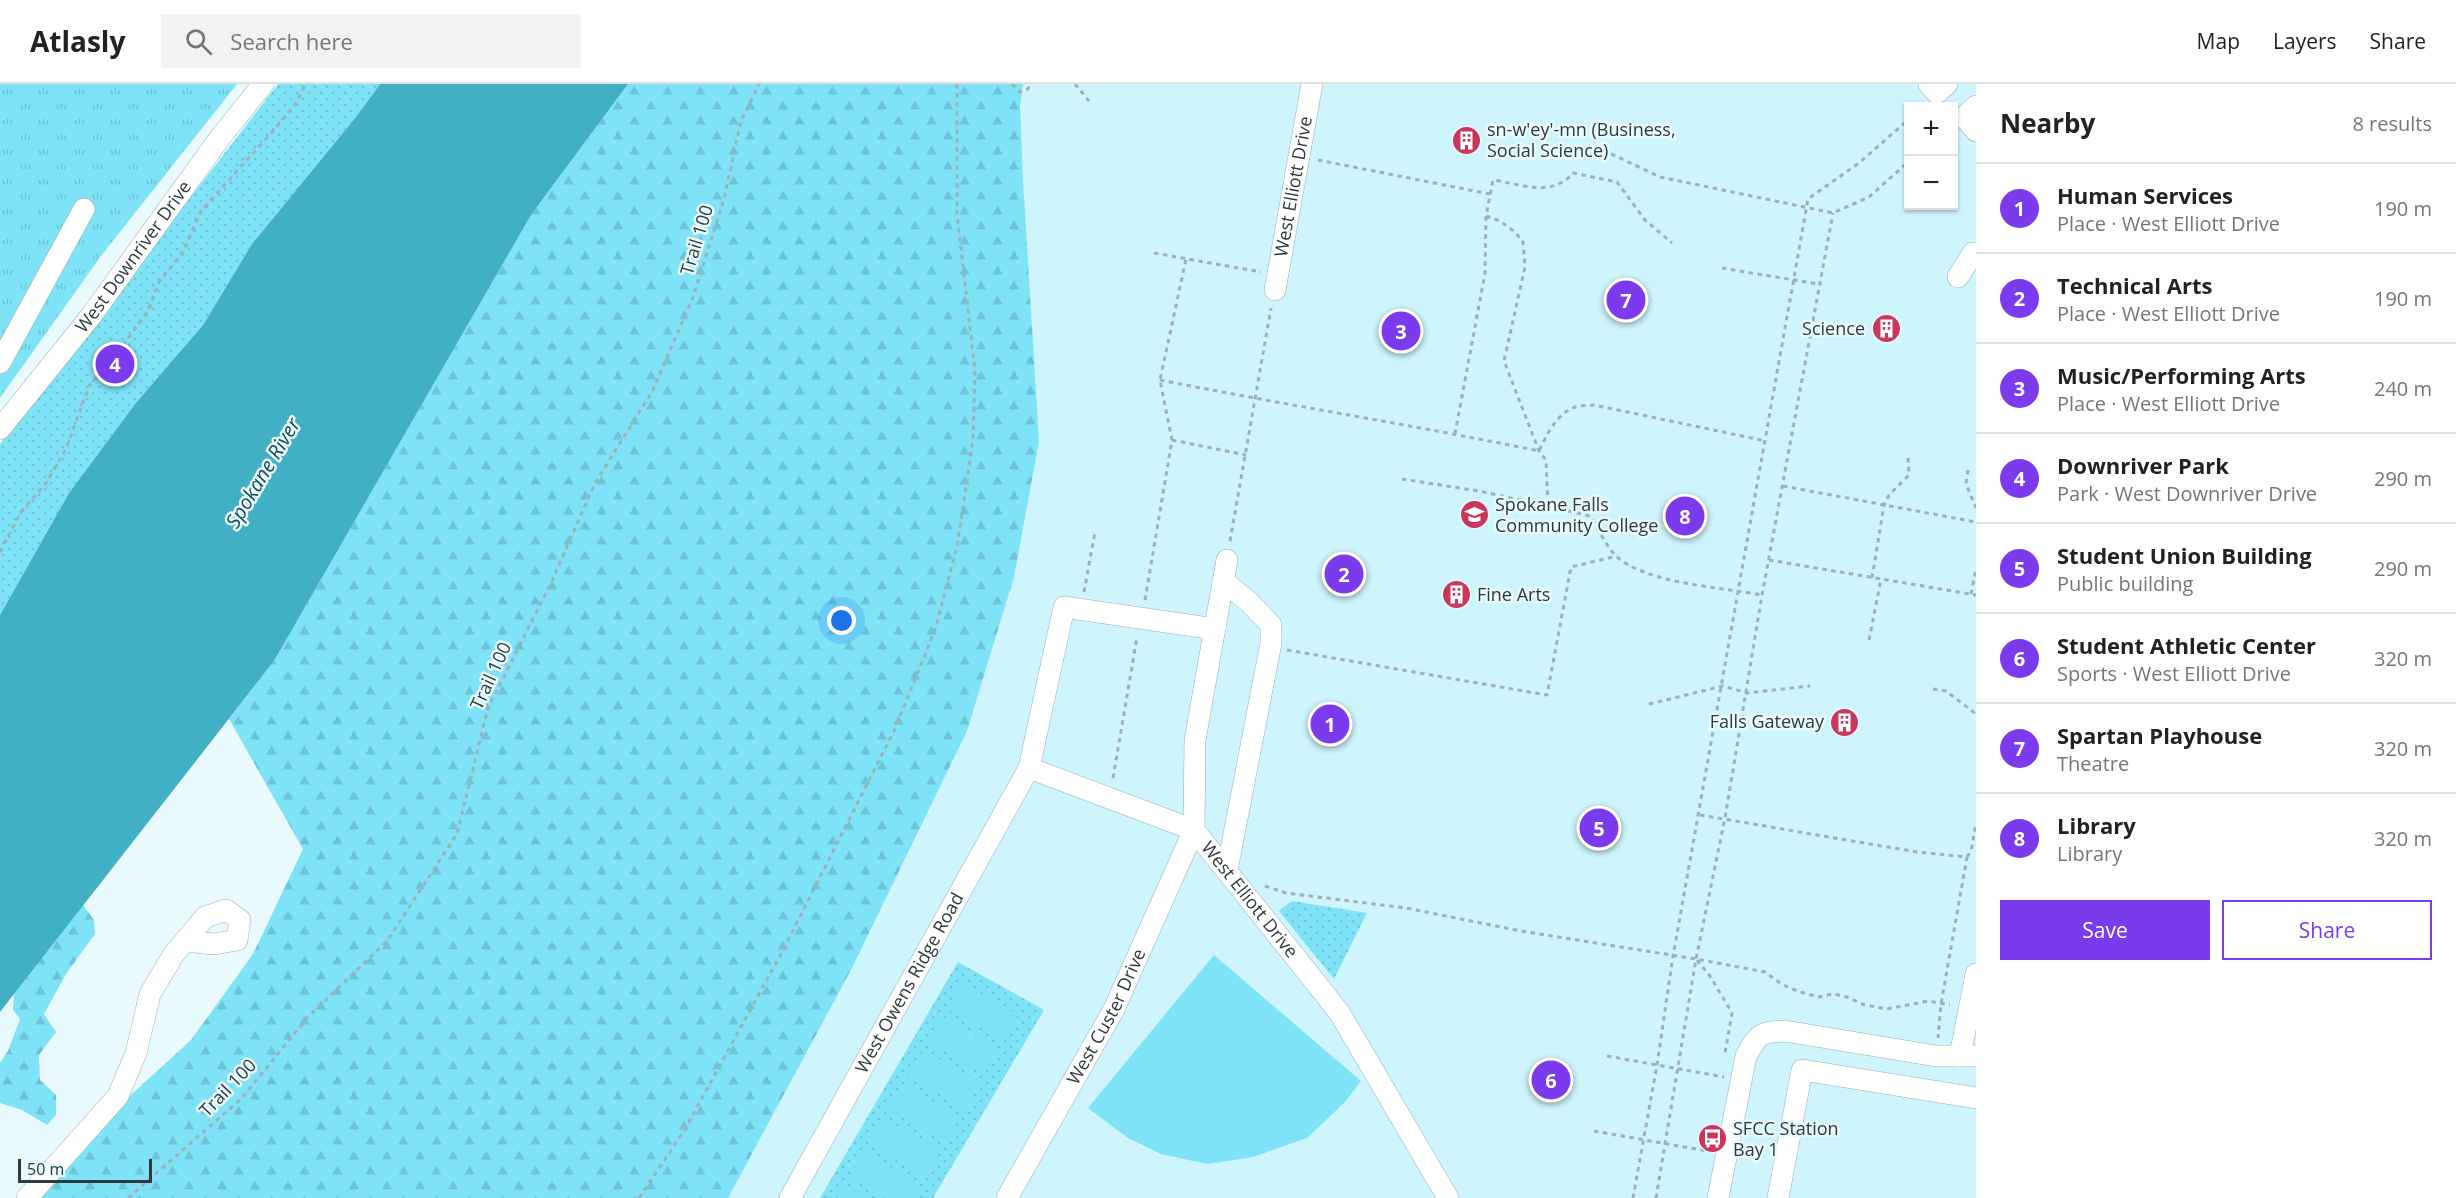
<!DOCTYPE html>
<html lang="en">
<head>
<meta charset="utf-8">
<style>
  :root { --surface:#fff; --page:#f2f2f2; --text:#222; --muted:#767676; --line:#e0e0e0; --accent:#7c3aed }
  body { margin:0; font-family:"Open Sans",sans-serif; background:var(--page); color:var(--text) }
  .controls { position:absolute; right:18px; top:18px; display:grid; overflow:hidden; border-radius:0px; box-shadow:0 2px 4px #0004 }
  .controls button { width:54px; height:54px; display:grid; place-items:center; padding:0; border:0; border-bottom:2px solid var(--line); background:var(--surface); color:var(--text); font:30px sans-serif }
  .scale { position:absolute; left:18px; bottom:15px; width:134px; box-sizing:border-box; padding-left:6px; border:3px solid #2e393b; border-top:0; font-size:16px; line-height:21px; white-space:nowrap; color:#2e393b; -webkit-text-stroke:4px #e9fafe; paint-order:stroke }
  .you { position:absolute; left:842px; top:537px; width:21px; height:21px; margin:-15px; border:4px solid #fff; border-radius:50%; background:#1a73e8; box-shadow:0 0 0 9px #1a73e833 }
  .badge { display:grid; place-items:center; width:39px; height:39px; border-radius:50%; background:var(--accent); color:#fff; font-size:20px; font-weight:700 }
  .pin { position:absolute; translate:-50% -50%; border:3px solid #fff; box-shadow:0 2px 6px #0006 }
  .list { margin:0; padding:0; list-style:none }
  h2 { display:flex; justify-content:space-between; align-items:center; height:78px; margin:0; padding:0 24px; font-size:26px }
  h2 small { font-size:20px; font-weight:400; color:var(--muted) }
  .list li { display:grid; grid-template-columns:39px 1fr auto; gap:18px; align-items:center; box-sizing:border-box; height:90px; padding:0 24px; border-top:2px solid var(--line) }
  .list b { display:block; font-size:22px; white-space:nowrap }
  .list p { margin:0; font-size:20px; white-space:nowrap; color:var(--muted) }
  .list em { font-size:20px; font-style:normal; color:var(--muted) }
  .actions { display:flex; gap:12px; padding:18px 24px }
  .actions a { flex:1; padding:14px 0; border:2px solid var(--accent); border-radius:0px; text-align:center; font-size:21px; color:var(--accent) }
  .actions .main { background:var(--accent); color:#fff }
  .icon { flex:none; width:33px; height:33px; fill:none; stroke:currentColor; stroke-width:2; stroke-linecap:round; stroke-linejoin:round }
  .map { position:relative; flex:none; width:1976px; height:1114px; overflow:hidden }
  header { display:flex; align-items:center; gap:36px; box-sizing:border-box; height:84px; padding:0 30px; background:var(--surface); border-bottom:2px solid var(--line) }
  header strong { font-size:28px }
  nav { display:flex; gap:33px; margin-inline-start:auto; font-size:21px }
  .search { width:420px; height:54px; background:var(--page); display:flex; align-items:center; gap:15px; box-sizing:border-box; padding:0 21px; border-radius:0px; color:var(--muted); font-size:22px }
  main { display:flex }
  aside { flex:1; background:var(--surface) }
  .map>svg:first-child { display:block }
</style>
</head>
<body>
<header>
<strong>Atlasly</strong>
<div class="search"><svg class="icon" aria-label="search" viewBox="0 0 24 24"><circle cx="10" cy="10" r="6"/><path d="M15 15l6 6"/></svg>Search here</div>
<nav><a>Map</a><a>Layers</a><a>Share</a></nav>
</header>
<main>
<div class="map">
<svg width="1976" height="1114" viewBox="0 0 1976 1114">
  <defs>
    <pattern id="grass-tufts" width="24" height="20" patternUnits="userSpaceOnUse" patternTransform="scale(1.5)"><rect width="24" height="20" fill="#7fe3f8"/><path d="M3 7l-1-3M5 7V3M7 7l1-3M15 17l-1-3M17 17v-4M19 17l1-3" fill="none" stroke="#6ec4d6"/></pattern>
    <pattern id="forest-firs" width="22" height="20" patternUnits="userSpaceOnUse" patternTransform="scale(1.5)"><rect width="22" height="20" fill="#7fe3f8"/><path d="M5 1l3.5 6h-7zM16 11l3.5 6h-7z" fill="#6ec4d6"/></pattern>
    <pattern id="park-dots" width="8" height="8" patternUnits="userSpaceOnUse" patternTransform="scale(1.5)"><rect width="8" height="8" fill="#7fe3f8"/><path d="M2 2h.1M6 6h.1" fill="none" stroke="#6ec4d6" stroke-width="1.8" stroke-linecap="round"/></pattern>
  </defs>
  <rect width="100%" height="100%" fill="#e9fafe"/>
  <path fill="#cef4fd" fill-rule="evenodd" d="M988,0H1976V1114H653ZM1908,22H1954V122H1908Z"/>
  <path fill="url(#grass-tufts)" d="M0,0H237L101,172L0,314Z"/>
  <path fill="url(#forest-firs)" d="M628,0H1023L1020,21L1023,96L1039,357L1014,493L967,647L852,884L728,1114H31L120,1021L191,956L253,870L303,765L229,635L274,577L531,131Z
    M83,821L94,836L95,850L66,890L44,930L56,948L39,971L40,996L56,1011V1031L47,1041L22,1026L0,1019V979L8,967L20,935L13,926L14,910Z"/>
  <path fill="url(#park-dots)" d="M278,0H380L356,33L252,160L203,241L135,320L69,409L0,531V360Z
    M1292,817L1367,829L1334,895L1279,827Z
    M958,878L1044,926L933,1114H820Z"/>
  <path fill="#7fe3f8" d="M1214,871L1361,997L1345,1018L1307,1054L1253,1073L1207,1080L1161,1070L1128,1054L1088,1024Z
    M962,898L1018,931L1003,957L946,924Z
    M942,932L998,964L984,990L927,957Z
    M923,966L980,999L965,1025L908,993Z
    M903,1000L960,1033L945,1058L889,1025Z
    M883,1034L940,1066L925,1093L868,1060Z
    M864,1068L920,1100L912,1114H886L849,1093Z
    M845,1100L870,1114H837Z"/>
  <path fill="#41afc4" d="M380,0H628L531,131L274,577L0,928V531L69,409L135,320L203,241L252,160L356,33Z"/>
  <g fill="none" stroke-linecap="round" stroke-linejoin="round">
    <defs>
      <g id="minor">
        <path d="M1929,0L1937,9L1947,0"/>
        <path d="M1976,22L1964,33L1976,47"/>
        <path d="M1958,193L1973,169H1976"/>
        <path id="s1" d="M1275,206L1312,0"/>
        <path d="M0,279L84,125"/>
        <path id="s2" d="M0,345L91,232L219,55L263,0"/>
        <path id="s3" d="M1227,476L1195,656L1194,746L1339,928L1448,1114"/>
        <path d="M1223,497L1249,518L1271,541V559L1227,786"/>
        <path d="M1029,684L1194,746"/>
        <path d="M1960,972L1976,890"/>
        <path d="M27,1114L118,1012L136,969L150,910L174,870L205,833L226,826L240,836L237,856L214,860L185,857"/>
        <path id="s4" d="M790,1114L1029,684L1064,523L1215,545"/>
        <path id="s5" d="M1007,1114L1114,925L1194,746"/>
        <path d="M1718,1114L1746,972C1759,949 1760,948 1785,947L1936,972H1976"/>
        <path d="M1778,1114L1802,986L1976,1014"/>
      </g>
    </defs>
    <use href="#minor" stroke="#95b0b6" stroke-width="22"/>
    <path stroke="#a1b0b3" stroke-width="3" stroke-dasharray="4.5 4.5" stroke-linecap="butt" d="M1012,0L1020,8L1028,5L1030,0
      M1075,0L1089,17
      M1603,66L1660,93L1833,129L1869,113L1908,78
      M1318,76L1490,110
      M1486,132L1500,137L1515,148L1523,158L1525,183L1504,277L1539,367L1546,376L1548,422L1590,432C1598,444 1605,460 1615,471C1645,500 1721,503 1762,511
      M1154,169L1261,188
      M1722,184L1818,200
      M1160,296C1286,321 1413,341 1539,367C1546,352 1557,329 1575,323C1580,321 1588,322 1594,321L1766,357
      M1455,350L1485,189L1486,132L1493,96C1521,100 1552,114 1573,89L1617,98L1645,136L1672,159
      M1172,356L1246,371
      M1968,386L1966,400L1976,424
      M1402,395L1479,407L1548,422
      M1783,402L1976,438
      M1230,457L1271,224
      M0,468L21,428L46,399L66,365L89,302L109,281L148,227L159,198L183,168L201,127L274,46L296,19L306,0
      M1769,476L1976,511
      M1872,494L1884,421L1889,411L1909,391L1908,374
      M1084,508L1095,448
      M1971,510L1976,485
      M1145,516L1172,356L1160,296L1186,175
      M1869,556L1881,495
      M1287,566L1547,611L1571,483L1617,472
      M1933,605L1946,607L1976,630
      M1649,620L1723,602L1747,609L1810,602
      M1113,694L1137,553
      M1700,731L1917,768L1967,773L1941,920L1938,954
      M1967,773L1971,767L1976,739
      M1265,802L1286,809L1406,824L1521,847L1696,875L1765,888L1783,901L1800,908L1819,913L1832,910L1844,912L1865,921L1887,925L1928,917L1950,921
      M1697,876L1710,892L1732,929L1725,969
      M1607,972L1724,993
      M1594,1047L1707,1067
      M128,1114L241,1015L307,934L387,857L457,750L488,624L551,499L595,399L652,308L693,213L724,115L741,37L759,0
      M639,1114L684,1047L782,868L894,647L935,546L957,463L973,356L975,287L957,130V0
      M1633,1114L1657,981L1673,872L1808,115L1859,79L1908,36
      M1656,1114L1696,875L1725,734L1762,511L1833,129"/>
    <use href="#minor" stroke="#fff" stroke-width="21"/>
  </g>
  <defs>
    <symbol id="building-disc" viewBox="-11 -11 22 22"><circle r="9.5" fill="#c8385c" stroke="#e9fafe"/><path d="M-4-6H4V6H1V3H-1V6H-4ZM-2.5-4.3h1.7v1.8h-1.7ZM.8-4.3h1.7v1.8H.8ZM-2.5-1h1.7V.8h-1.7ZM.8-1h1.7V.8H.8Z" fill="#fff"/></symbol>
    <symbol id="university-disc" viewBox="-11 -11 22 22"><circle r="9.5" fill="#c8385c" stroke="#e9fafe"/><path d="M0-5L7-2L0 1L-7-2ZM-4 1L0 2.5L4 1V4Q0 6-4 4Z" fill="#fff"/></symbol>
    <symbol id="bus-disc" viewBox="-11 -11 22 22"><circle r="9.5" fill="#c8385c" stroke="#e9fafe"/><path d="M-5-6H5V4H4V6H2V4H-2V6H-4V4H-5ZM-3.5-4V0h7V-4ZM-3.5 1.2v1.5H-2V1.2ZM2 1.2v1.5H3.5V1.2Z" fill="#fff"/></symbol>
  </defs>
  <g fill-rule="evenodd">
    <use href="#building-disc" x="1450" y="40" width="33" height="33"/>
    <use href="#building-disc" x="1870" y="228" width="33" height="33"/>
    <use href="#university-disc" x="1458" y="414" width="33" height="33"/>
    <use href="#building-disc" x="1440" y="494" width="33" height="33"/>
    <use href="#building-disc" x="1828" y="622" width="33" height="33"/>
    <use href="#bus-disc" x="1696" y="1038" width="33" height="33"/>
  </g>
  <g text-anchor="middle" stroke-width="5" stroke-linejoin="round" paint-order="stroke">
    <g font-size="18" fill="#2e393b" stroke="#e9fafe" text-anchor="start">
      <text x="1487" y="52">sn-w'ey'-mn (Business,<tspan x="1487" dy="21">Social Science)</tspan></text>
      <text x="1865" y="251" text-anchor="end">Science</text>
      <text x="1495" y="427">Spokane Falls<tspan x="1495" dy="21">Community College</tspan></text>
      <text x="1477" y="517">Fine Arts</text>
      <text x="1824" y="644" text-anchor="end">Falls Gateway</text>
      <text x="1733" y="1051">SFCC Station<tspan x="1733" dy="21">Bay 1</tspan></text>
    </g>
    <g font-size="18" fill="#2e393b" stroke="#e9fafe">
      <text dy="6" stroke="none"><textPath href="#s1" startOffset="105">West Elliott Drive</textPath></text>
      <text transform="translate(697 156) rotate(-73)" y="6">Trail 100</text>
      <text dy="6" stroke="none"><textPath href="#s2" startOffset="218">West Downriver Drive</textPath></text>
      <text transform="translate(491 592) rotate(-65)" y="6">Trail 100</text>
      <text dy="6" stroke="none"><textPath href="#s3" startOffset="362">West Elliott Drive</textPath></text>
      <text dy="6" stroke="none"><textPath href="#s4" startOffset="246">West Owens Ridge Road</textPath></text>
      <text dy="6" stroke="none"><textPath href="#s5" startOffset="207">West Custer Drive</textPath></text>
      <text transform="translate(228 1004) rotate(-46)" y="6">Trail 100</text>
    </g>
    <g font-size="20" font-style="italic" fill="#1a4a53" stroke="#e9fafe">
      <text transform="translate(263 389) rotate(-59)" y="7">Spokane River</text>
    </g>
  </g>
</svg>
<div class="controls">
<button>+</button>
<button>−</button>
</div>
<div class="scale">50 m</div>
<div class="you"></div>
<div class="pin badge" style="left:1330px;top:640px">1</div>
<div class="pin badge" style="left:1344px;top:490px">2</div>
<div class="pin badge" style="left:1401px;top:247px">3</div>
<div class="pin badge" style="left:115px;top:280px">4</div>
<div class="pin badge" style="left:1599px;top:744px">5</div>
<div class="pin badge" style="left:1551px;top:996px">6</div>
<div class="pin badge" style="left:1626px;top:216px">7</div>
<div class="pin badge" style="left:1685px;top:432px">8</div>
</div>
<aside>
<h2>Nearby<small>8 results</small></h2>
<ul class="list">
<li><span class="badge">1</span><div><b>Human Services</b><p>Place · West Elliott Drive</p></div><em>190 m</em></li>
<li><span class="badge">2</span><div><b>Technical Arts</b><p>Place · West Elliott Drive</p></div><em>190 m</em></li>
<li><span class="badge">3</span><div><b>Music/Performing Arts</b><p>Place · West Elliott Drive</p></div><em>240 m</em></li>
<li><span class="badge">4</span><div><b>Downriver Park</b><p>Park · West Downriver Drive</p></div><em>290 m</em></li>
<li><span class="badge">5</span><div><b>Student Union Building</b><p>Public building</p></div><em>290 m</em></li>
<li><span class="badge">6</span><div><b>Student Athletic Center</b><p>Sports · West Elliott Drive</p></div><em>320 m</em></li>
<li><span class="badge">7</span><div><b>Spartan Playhouse</b><p>Theatre</p></div><em>320 m</em></li>
<li><span class="badge">8</span><div><b>Library</b><p>Library</p></div><em>320 m</em></li>
</ul>
<div class="actions"><a class="main">Save</a><a>Share</a></div>
</aside>
</main>
</body>
</html>
